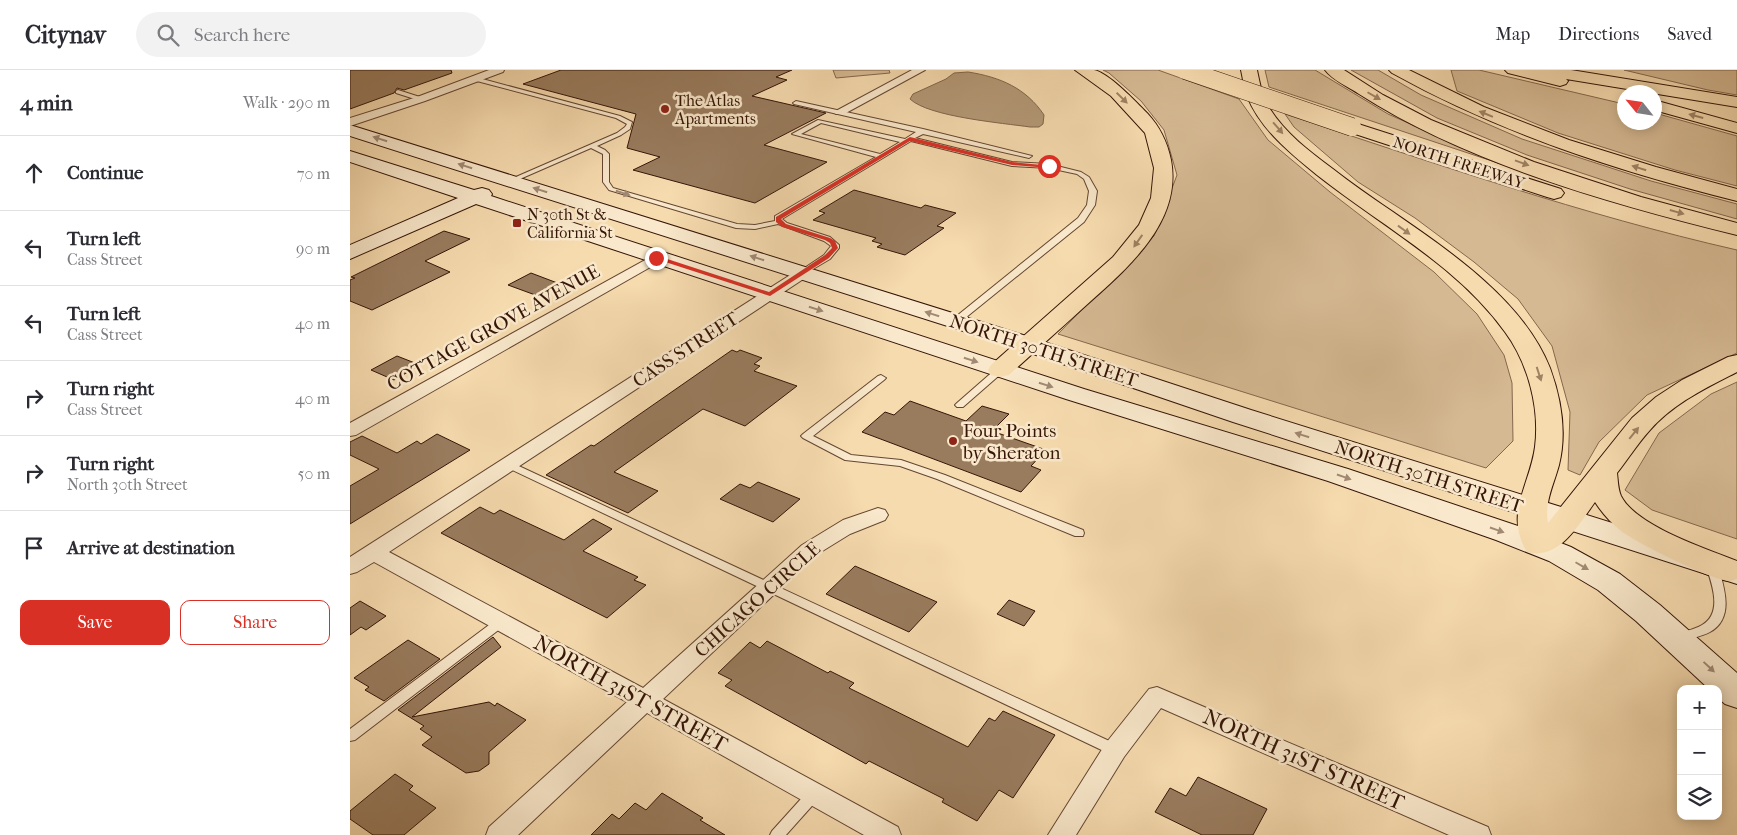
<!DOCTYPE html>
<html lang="en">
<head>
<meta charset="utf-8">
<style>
  :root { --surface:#fff; --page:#f2f2f3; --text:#2b2b33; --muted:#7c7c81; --line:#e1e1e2; --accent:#d93025 }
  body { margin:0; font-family:"IM FELL French Canon",serif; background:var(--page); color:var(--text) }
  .controls { position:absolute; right:15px; bottom:15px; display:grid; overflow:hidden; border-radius:10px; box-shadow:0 2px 12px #0003 }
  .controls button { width:45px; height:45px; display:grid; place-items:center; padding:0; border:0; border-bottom:1px solid var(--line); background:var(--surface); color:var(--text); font:25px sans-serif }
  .compass { position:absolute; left:1267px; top:15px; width:45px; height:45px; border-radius:50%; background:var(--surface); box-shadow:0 2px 12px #0003; rotate:300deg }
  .stop { position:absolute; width:15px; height:15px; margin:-11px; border:4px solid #d93025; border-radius:50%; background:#fff }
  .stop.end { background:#d93025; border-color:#fff; box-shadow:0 1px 5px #0008 }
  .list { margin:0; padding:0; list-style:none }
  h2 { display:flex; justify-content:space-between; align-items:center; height:65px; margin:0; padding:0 20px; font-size:21px }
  h2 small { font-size:16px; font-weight:400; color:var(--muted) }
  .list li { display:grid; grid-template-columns:32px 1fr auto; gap:15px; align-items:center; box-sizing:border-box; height:75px; padding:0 20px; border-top:1px solid var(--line) }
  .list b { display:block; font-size:19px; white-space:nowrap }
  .list p { margin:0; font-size:16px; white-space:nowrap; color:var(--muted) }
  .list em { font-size:16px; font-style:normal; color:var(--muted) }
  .actions { display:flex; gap:10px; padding:15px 20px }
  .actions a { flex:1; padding:11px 0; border:1px solid var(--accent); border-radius:10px; text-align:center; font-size:18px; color:var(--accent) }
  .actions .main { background:var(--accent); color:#fff }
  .icon { flex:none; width:28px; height:28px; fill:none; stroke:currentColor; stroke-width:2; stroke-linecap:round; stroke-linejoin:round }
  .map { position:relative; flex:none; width:1387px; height:765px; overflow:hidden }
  header { display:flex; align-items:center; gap:30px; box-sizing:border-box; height:70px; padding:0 25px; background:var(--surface); border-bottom:1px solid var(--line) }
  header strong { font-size:24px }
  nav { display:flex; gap:28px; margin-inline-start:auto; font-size:18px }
  .search { width:350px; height:45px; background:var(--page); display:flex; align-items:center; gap:12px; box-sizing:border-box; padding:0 18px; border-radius:28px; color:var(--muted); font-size:19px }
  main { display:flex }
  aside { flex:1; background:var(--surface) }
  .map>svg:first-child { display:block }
</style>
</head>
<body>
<header>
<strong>Citynav</strong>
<div class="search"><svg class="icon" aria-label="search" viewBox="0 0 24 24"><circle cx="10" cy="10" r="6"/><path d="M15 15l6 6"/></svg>Search here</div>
<nav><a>Map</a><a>Directions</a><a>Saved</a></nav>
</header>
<main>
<aside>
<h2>4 min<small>Walk · 290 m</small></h2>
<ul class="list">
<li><svg class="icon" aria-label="ahead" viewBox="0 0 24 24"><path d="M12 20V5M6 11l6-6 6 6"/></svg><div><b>Continue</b></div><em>70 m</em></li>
<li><svg class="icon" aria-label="left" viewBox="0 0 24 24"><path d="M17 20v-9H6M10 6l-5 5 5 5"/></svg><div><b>Turn left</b><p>Cass Street</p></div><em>90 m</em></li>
<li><svg class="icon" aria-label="left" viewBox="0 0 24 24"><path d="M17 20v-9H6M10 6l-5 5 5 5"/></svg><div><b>Turn left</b><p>Cass Street</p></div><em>40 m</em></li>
<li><svg class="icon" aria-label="right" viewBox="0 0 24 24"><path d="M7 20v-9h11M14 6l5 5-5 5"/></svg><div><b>Turn right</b><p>Cass Street</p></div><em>40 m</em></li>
<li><svg class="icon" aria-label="right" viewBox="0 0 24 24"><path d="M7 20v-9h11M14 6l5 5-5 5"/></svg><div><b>Turn right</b><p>North 30th Street</p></div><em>50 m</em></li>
<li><svg class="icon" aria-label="arrive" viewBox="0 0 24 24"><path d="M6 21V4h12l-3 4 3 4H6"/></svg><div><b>Arrive at destination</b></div></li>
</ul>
<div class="actions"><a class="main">Save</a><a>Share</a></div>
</aside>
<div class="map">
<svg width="1387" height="765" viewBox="0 0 1387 765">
  <rect width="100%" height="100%" fill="#f6dbaf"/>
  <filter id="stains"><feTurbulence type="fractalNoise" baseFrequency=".004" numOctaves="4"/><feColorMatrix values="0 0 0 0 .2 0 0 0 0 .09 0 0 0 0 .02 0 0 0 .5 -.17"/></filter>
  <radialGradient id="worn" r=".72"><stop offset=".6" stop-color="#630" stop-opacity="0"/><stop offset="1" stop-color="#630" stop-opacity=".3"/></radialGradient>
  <path fill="#d5b992" stroke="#85674c" d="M483,0H539L540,3L486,8Z
    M753,0H808L889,29L918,70L980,122L1084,202L1127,244L1154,285L1162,313L1163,371L1136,398L708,264L804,166L827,105L814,60L791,31L759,3Z
    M915,0H965L1038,44L1148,93L919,17Z
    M1001,0H1028L1071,25L1172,69L1301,111L1387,134V149L1280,119L1177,85L1087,48Z
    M1101,0H1129L1274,34V52H1304L1305,43L1387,66V116L1325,100L1208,63L1107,21Z
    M1274,0H1387V25L1358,20Z
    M935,44C1084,93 1233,145 1387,180V283L1297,325L1249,372L1230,405L1218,400L1220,342L1202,276L1168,229L1124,192L1065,148L1008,112L944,57Z
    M1387,312V469L1302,440L1275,420L1309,363L1361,324Z"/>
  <path fill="#b49876" stroke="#81644a" d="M618,2C650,7 676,18 694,45L693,54L689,57H680C653,53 579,47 560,29L563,24L596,9L604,3Z"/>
  <path fill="#997c5e" stroke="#351507" d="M0,0H101L102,3L54,20L47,18L44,23L0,39Z
    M211,0H442L426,7L437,10L402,26L476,43L414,75L477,92L405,133L283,100L310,87L277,78L286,44L173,14Z
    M504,120L571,138L575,135L606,143L587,156L594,158L555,185L527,177L532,174L522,171L526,168L463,150L475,143L469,141Z
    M94,161L120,169L75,191L100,202L22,240L0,231V210L5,208L1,207Z
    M181,203L210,214L188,226L158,215Z
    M382,280L387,282L390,280L412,288L404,294L410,296L404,301L447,316L395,356L353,339L264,402L308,421L278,443L196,405L241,375L244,376Z
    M47,286L70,295L44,310L21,300Z
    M560,331L616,351L632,336L659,344L642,361L696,380L681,396L691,400L671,422L512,362L535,342L544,345Z
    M87,364L120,380L0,454V416L29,399L0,385V372L12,366L47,383L67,371L71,374Z
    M408,412L450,429L423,452L370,429L390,414L400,418Z
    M130,437L144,444L150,440L214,470L243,449L262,459L233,481L288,507L284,510L296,515L257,548L91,463Z
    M505,496L587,532L559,562L476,524Z
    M659,530L685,541L674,556L647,544Z
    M10,531L36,546L16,560L11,557L0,565V538Z
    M143,567L151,577L62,647L139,632L145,636L147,633L176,650L139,682V694L129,701L116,703L72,675L82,667L70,659L74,656L48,640Z
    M58,570L90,589L34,631L15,620L19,617L4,608Z
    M417,571L478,603L480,601L504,613L499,618L618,677L639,648L645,651L653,641L705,665L663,728L649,720L627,751L592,732L594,729L519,691L516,694L375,616L382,610L368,603L400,572L410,578Z
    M45,704L63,716L59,720L86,738L54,765H23L0,749V741Z
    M848,707L917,739L903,765H852L805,742L820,718L836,726Z
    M312,723L353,748L350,750L375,765H241L262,744L269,749L285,733L296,740Z"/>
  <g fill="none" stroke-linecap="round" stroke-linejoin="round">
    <defs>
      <path id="lane" d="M125,7L270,46L282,52L280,59L271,65L247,76L255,80L259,84V112L263,118L387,154L405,155L425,151V146L526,87L442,64L468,50L555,69L566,62L444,34L443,33L446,31L573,59L682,86L679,88L573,64L565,68L662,92L699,94L731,102L739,107L747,121L745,135L734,152L609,253L606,254L602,251L603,249L728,148L737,135L739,121L734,109L727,104L699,98L662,96L561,71L432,149L437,153L480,167L489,175V178L480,189L453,205H450V201L474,185L481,176L474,171L428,154L405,159L386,158L259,120L253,112V84L241,78L163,112H159V110L267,63L275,57L277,54L266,48L123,10V8ZM471,53L550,72L530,84L451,64Z
        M48,20L73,28L74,29L71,31L46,23V21Z
        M650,297L653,298L655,300L653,302L613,337H607L605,335L607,333L647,298Z
        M531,305L536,308L534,310L463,366L501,385L551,390L595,405L733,460L734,463L733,466H725L587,409L550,396L495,390L453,368L451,366L453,364L528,306Z
        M158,391L770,676L772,680L770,684L765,686L760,684L154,396L153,394Z
        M1362,492L1366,493L1368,496C1374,517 1385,548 1360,562C1351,567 1340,568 1330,572L1326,570L1324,567L1326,564C1334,561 1344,560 1352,555C1373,543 1362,514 1356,496L1358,493Z
        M151,548L155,549L157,552L155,555L5,670L0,671V659L147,549Z
        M464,718L469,720L471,724L469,728L436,765H420L422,761L459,720Z"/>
      <path id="street" d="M139,0H154L153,2L75,31L0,56V48L67,27Z
        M562,0H575L494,44H486L484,42Z
        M306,184L311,185L313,188L311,191L6,365L0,366V353Z
        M453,199L458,200L460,203L458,206L39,482L293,618L452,475L493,450L528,438L535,440L538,445L535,450L500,464L466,485L313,629L548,757L551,765H514L297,643L168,765H136L139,757L277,632L24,492L7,502L0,504V487L448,200Z
        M807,617L1138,757L1141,765H1099L811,638L774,687L726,765H698L756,673L799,619Z"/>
      <path id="secondary" d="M0,55L670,264L901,340L1387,492V514L883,352L654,274L0,66Z
        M0,81L124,120L132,118L139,120L142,124L141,126L734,319L998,399L1168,456L1221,477L1270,504L1310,535L1387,603V638L1375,634L1368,628V619H1359L1286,551L1248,520L1199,491L1146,470L978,411L716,329L126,134L0,189V175L108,128L0,92Z"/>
      <path id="highway" d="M725,0C731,0 739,0 744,0C759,3 786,32 797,43C810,57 817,71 821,90C833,154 774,201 732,239C708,261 683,283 659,305L650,307L641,305L638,300L641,295L763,187L789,155L801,128L804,98L795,63L761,26Z
        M891,0H907C910,14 912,27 920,39C935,63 960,82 983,99C1054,155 1165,210 1200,298C1211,328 1217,363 1209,395C1204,414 1194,432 1198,453L1282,348L1306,327L1332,310L1378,287L1387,285V302C1356,318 1324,333 1300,360C1288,373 1278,389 1267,403C1268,411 1268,419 1271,426C1286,456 1357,479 1387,491V509C1385,509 1382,511 1380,511C1363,511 1285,472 1271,461C1261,453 1252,443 1245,432C1229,454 1209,491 1177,482C1154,444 1180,415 1185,377C1190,338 1178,293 1155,262C1107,195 1030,155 967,105C940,83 910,59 897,26C894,18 893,9 891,0Z
        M975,0H994L1033,25L1081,50L1184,92L1291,127L1387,153V165C1264,135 1116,93 1009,24C999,17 982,10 975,0Z
        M1039,0H1059L1134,37L1219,70L1306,97L1387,119V131C1267,101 1150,63 1042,3Z
        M1155,0H1221L1387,27V37L1216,9L1218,11L1216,14L1210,16L1158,3Z
        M1304,30L1387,53V63L1304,40Z
        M1002,52L1211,119L1214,123L1211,127L1204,129L1197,127L996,61L993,57L996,53Z"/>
    </defs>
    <use href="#lane" stroke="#654631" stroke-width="2"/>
    <use href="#street" stroke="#654631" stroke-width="2"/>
    <use href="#secondary" stroke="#351507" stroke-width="2"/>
    <use href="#highway" stroke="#351507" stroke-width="2"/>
    <use href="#lane" fill="#f9e8cb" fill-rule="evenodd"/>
    <use href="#street" fill="#f9e8cb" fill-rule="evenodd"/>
    <use href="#secondary" fill="#f9e8cb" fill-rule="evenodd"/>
    <use href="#highway" fill="#f6dbaf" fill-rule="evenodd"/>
    <defs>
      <path id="highway-bridge" d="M835,0L1002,57"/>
    </defs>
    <use href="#highway-bridge" stroke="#351507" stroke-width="19" stroke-linecap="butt"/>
    <use href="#highway-bridge" stroke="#f6dbaf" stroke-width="18"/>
  </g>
  <defs><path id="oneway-solid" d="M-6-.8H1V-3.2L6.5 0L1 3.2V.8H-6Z" transform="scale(1.25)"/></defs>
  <g fill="#9f8263">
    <use href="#oneway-solid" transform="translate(1024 26) rotate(30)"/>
    <use href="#oneway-solid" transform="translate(772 28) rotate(44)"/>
    <use href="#oneway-solid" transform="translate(1136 44) rotate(-158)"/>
    <use href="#oneway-solid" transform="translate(1346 46) rotate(-165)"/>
    <use href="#oneway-solid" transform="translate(928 58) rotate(49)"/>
    <use href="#oneway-solid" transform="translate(1172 93) rotate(20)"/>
    <use href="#oneway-solid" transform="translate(1289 98) rotate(-163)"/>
    <use href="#oneway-solid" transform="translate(1327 142) rotate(16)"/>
    <use href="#oneway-solid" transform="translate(1054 160) rotate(36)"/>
    <use href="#oneway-solid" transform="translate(788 171) rotate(125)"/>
    <use href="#oneway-solid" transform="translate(1189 304) rotate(72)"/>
    <use href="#oneway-solid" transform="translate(1284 363) rotate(-51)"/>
  </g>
  <g fill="#a18973">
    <use href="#oneway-solid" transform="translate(30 69) rotate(-162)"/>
    <use href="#oneway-solid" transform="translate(115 96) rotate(-162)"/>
    <use href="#oneway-solid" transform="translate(190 120) rotate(-163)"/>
    <use href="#oneway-solid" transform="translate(273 123) rotate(17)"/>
    <use href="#oneway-solid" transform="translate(407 188) rotate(-162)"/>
    <use href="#oneway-solid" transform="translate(466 239) rotate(18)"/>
    <use href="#oneway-solid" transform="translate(582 244) rotate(-163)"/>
    <use href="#oneway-solid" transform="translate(621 290) rotate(18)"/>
    <use href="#oneway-solid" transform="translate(696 315) rotate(18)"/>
    <use href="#oneway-solid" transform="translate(952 365) rotate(-162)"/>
    <use href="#oneway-solid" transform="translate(994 407) rotate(19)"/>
    <use href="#oneway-solid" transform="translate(1147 460) rotate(19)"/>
    <use href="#oneway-solid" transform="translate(1232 496) rotate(30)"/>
    <use href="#oneway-solid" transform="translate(1359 597) rotate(43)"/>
  </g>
  <path fill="#d93025" d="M560,67L662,92L702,96L699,98L662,95L560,71L431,149L436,154L480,168L485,171L488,178L479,188L420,226L303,188L308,186L419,222L475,185L482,178L480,173L475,170L432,157L426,152V147Z"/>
  <g fill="#8f2418" stroke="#f9e8cb" stroke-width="2">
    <circle cx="315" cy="39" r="5"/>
    <rect x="162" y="148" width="10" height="10" rx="2.5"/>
    <circle cx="603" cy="371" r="5"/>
  </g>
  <g text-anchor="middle" stroke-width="5" stroke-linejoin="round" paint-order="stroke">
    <g font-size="16" fill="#351507" stroke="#f9e8cb" text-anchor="start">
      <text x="325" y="36">The Atlas<tspan x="325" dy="18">Apartments</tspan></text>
      <text x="177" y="150">N 30th St &amp;<tspan x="177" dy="18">California St</tspan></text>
    </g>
    <g font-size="16" fill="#351507" stroke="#f9e8cb">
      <text transform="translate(1109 92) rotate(18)" y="6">NORTH FREEWAY</text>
    </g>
    <g font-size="19" fill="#351507" stroke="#f9e8cb">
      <text transform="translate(143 257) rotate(-29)" y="7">COTTAGE GROVE AVENUE</text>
      <text transform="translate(335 279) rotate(-33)" y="7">CASS STREET</text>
      <text transform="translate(694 280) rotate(18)" y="7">NORTH 30TH STREET</text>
      <text transform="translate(1079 406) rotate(18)" y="7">NORTH 30TH STREET</text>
      <text transform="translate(407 529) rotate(-42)" y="7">CHICAGO CIRCLE</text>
    </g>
    <g font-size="19" fill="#351507" stroke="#f9e8cb" text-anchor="start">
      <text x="613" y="367">Four Points<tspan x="613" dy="22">by Sheraton</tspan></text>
    </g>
    <g font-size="22" fill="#351507" stroke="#f9e8cb">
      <text transform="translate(281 623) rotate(29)" y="8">NORTH 31ST STREET</text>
      <text transform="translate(954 689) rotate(24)" y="8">NORTH 31ST STREET</text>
    </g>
  </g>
  <rect width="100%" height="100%" filter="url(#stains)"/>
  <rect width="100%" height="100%" fill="url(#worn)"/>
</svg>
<div class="controls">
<button>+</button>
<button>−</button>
<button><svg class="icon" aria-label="layers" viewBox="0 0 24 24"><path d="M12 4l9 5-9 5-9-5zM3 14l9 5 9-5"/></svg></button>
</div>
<svg class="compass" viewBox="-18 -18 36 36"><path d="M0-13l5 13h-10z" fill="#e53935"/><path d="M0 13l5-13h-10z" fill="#7c7c81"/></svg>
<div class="stop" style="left:699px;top:96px"></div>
<div class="stop end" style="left:306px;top:188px"></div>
</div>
</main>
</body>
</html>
